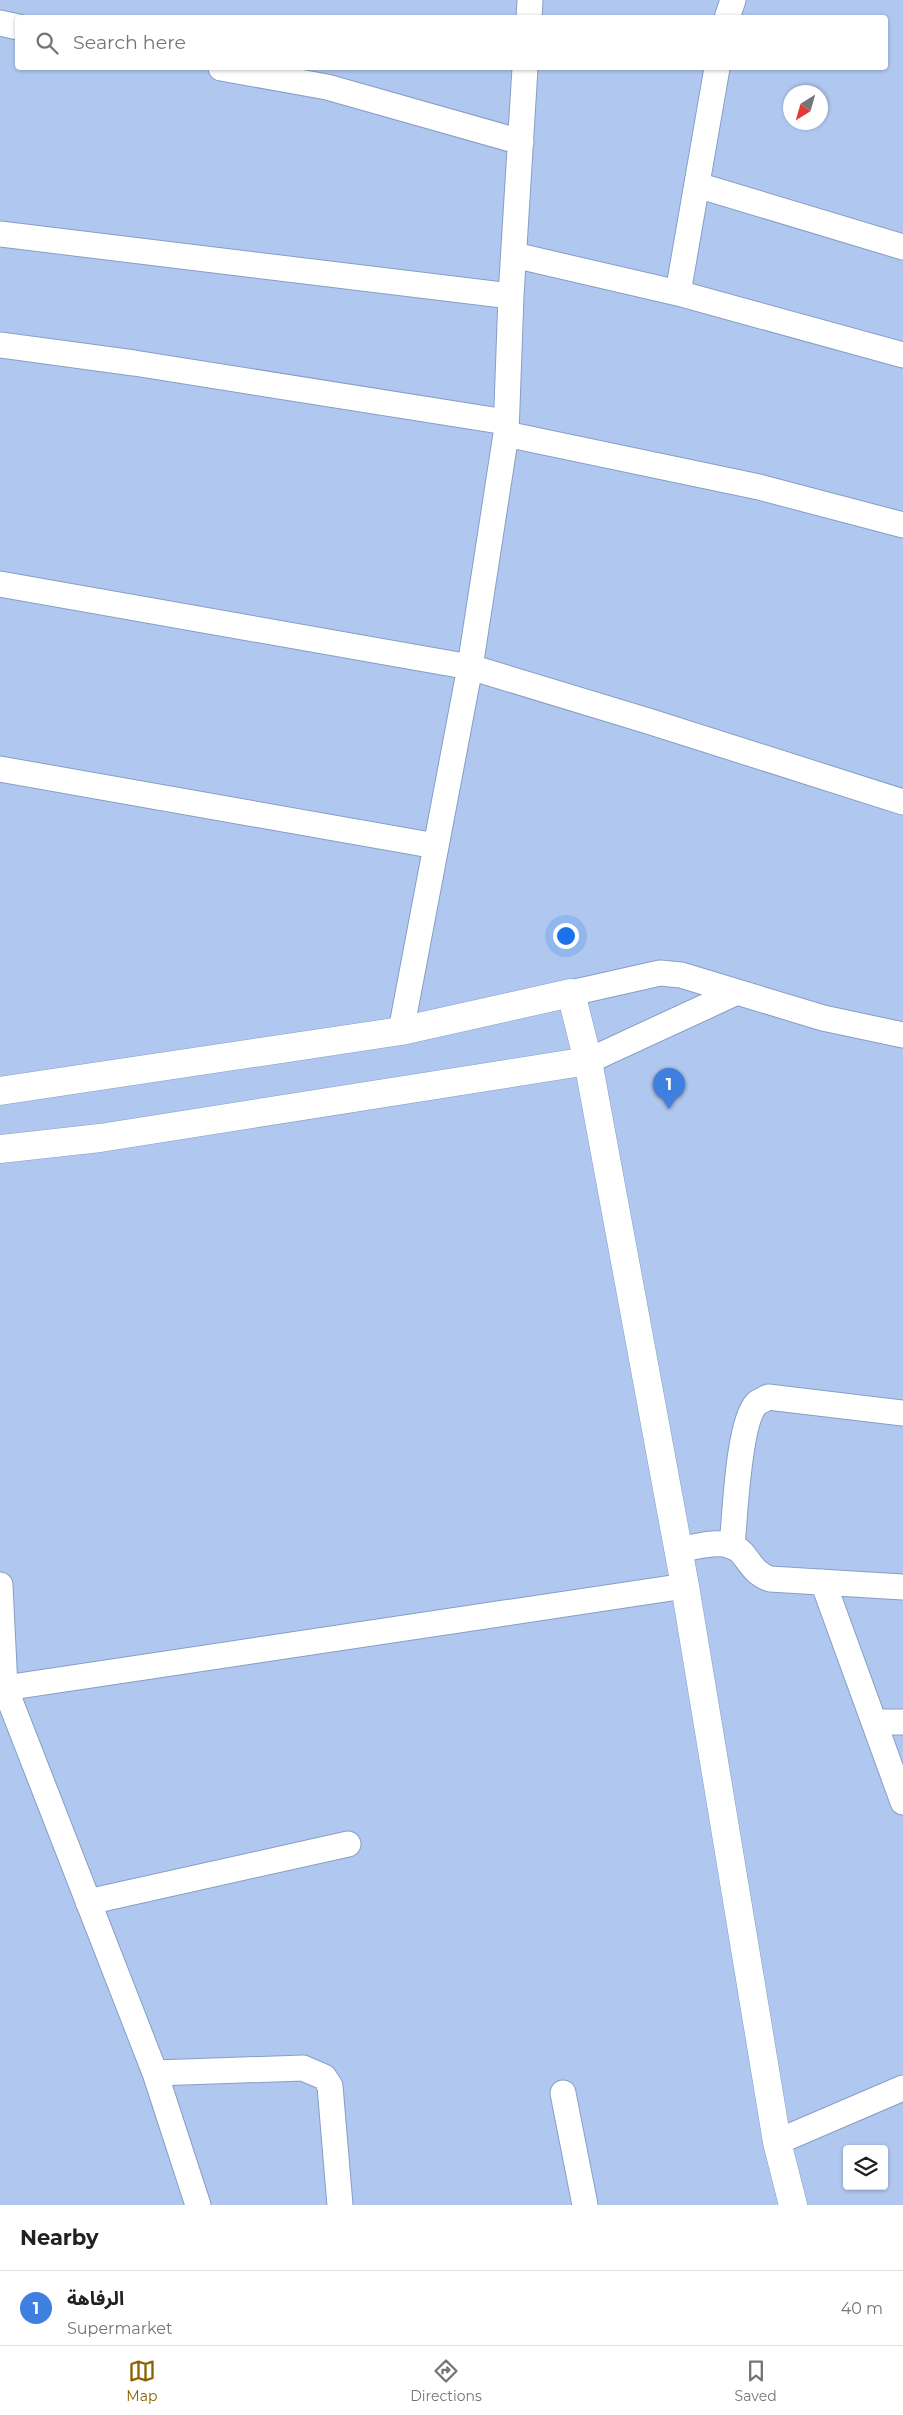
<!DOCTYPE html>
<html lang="en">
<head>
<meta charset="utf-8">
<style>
  :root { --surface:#fff; --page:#f6f6f6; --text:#202124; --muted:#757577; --line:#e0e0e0; --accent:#8a6201 }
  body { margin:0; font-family:Montserrat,"Noto Sans Arabic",sans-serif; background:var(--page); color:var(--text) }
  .controls { position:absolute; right:15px; bottom:15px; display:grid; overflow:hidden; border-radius:5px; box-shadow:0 1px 4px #0004 }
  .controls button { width:45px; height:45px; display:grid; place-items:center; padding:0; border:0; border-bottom:1px solid var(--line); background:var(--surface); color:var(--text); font:25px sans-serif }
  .compass { position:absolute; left:783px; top:85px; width:45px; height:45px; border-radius:50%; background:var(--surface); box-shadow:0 1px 4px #0004; rotate:217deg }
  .you { position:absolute; left:565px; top:935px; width:18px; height:18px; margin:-12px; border:4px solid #fff; border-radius:50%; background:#1a73e8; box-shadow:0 0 0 8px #1a73e833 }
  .badge { display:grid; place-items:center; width:32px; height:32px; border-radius:50%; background:var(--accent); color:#fff; font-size:16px; font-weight:700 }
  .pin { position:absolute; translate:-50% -41px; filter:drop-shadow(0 1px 2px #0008) }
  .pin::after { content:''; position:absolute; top:26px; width:18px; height:15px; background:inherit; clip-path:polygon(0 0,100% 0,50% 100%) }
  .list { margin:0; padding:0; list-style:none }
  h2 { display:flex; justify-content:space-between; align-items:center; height:65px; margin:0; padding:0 20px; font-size:21px }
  h2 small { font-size:16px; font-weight:400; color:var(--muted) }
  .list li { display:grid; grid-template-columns:32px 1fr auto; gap:15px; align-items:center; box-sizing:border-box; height:75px; padding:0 20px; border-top:1px solid var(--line) }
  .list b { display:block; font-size:19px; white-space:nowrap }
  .list p { margin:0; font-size:16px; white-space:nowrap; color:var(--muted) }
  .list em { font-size:16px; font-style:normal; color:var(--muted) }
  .icon { flex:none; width:28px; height:28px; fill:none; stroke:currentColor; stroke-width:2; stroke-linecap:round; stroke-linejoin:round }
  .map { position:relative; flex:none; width:903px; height:2205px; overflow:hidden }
  .search { position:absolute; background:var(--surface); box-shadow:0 1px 4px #0004; left:15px; right:15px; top:15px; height:55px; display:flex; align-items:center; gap:12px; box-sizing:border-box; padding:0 18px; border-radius:5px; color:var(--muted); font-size:19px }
  .sheet { height:140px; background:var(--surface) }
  nav { display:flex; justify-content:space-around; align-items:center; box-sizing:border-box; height:70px; border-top:1px solid var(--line); background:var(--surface); font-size:14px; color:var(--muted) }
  nav a { display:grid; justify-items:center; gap:2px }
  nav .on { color:var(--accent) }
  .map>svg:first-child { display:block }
</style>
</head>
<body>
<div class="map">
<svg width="903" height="2205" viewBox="0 0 903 2205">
  <rect width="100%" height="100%" fill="#b0c8f0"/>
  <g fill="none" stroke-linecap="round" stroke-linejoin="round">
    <defs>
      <path id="minor" d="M529,18L530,0
        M727,18L733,0
        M0,23L18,27
        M221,68L327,87L521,142
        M697,185L903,247
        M0,234L511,296
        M514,255L678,293L903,355
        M678,293L717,68
        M0,345L134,363L506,422
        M506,434L759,487L903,525
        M0,584L470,667L648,721L903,802
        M0,769L436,846
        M571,993L660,973L681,975L823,1018L903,1035
        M401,1031L470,667L506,434L511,296L525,68
        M588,1061L735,993
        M732,1546C735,1518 738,1421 757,1403C760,1401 765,1399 768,1397L903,1413
        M678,1550C697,1547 726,1536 742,1553C751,1564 755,1574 770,1579L903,1587
        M823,1582L903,1802
        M0,1585L5,1688L155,2073L303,2068L324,2077L330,2086L340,2205
        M0,1697L5,1688L685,1586
        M874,1722H903
        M88,1902L348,1844
        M155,2073L198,2205
        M563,2093L585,2205
        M777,2142L903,2088"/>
      <path id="tertiary" d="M0,1091L401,1031L571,993L588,1061L685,1586L777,2142L793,2205
        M0,1149L100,1138L588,1061"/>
    </defs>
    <use href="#minor" stroke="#879ec5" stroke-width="27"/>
    <use href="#tertiary" stroke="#879ec5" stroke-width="29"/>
    <use href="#minor" stroke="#fff" stroke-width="25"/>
    <use href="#tertiary" stroke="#fff" stroke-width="28"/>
  </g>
</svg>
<div class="controls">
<button><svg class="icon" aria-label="layers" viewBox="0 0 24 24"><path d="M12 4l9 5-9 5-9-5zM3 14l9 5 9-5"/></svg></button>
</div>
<svg class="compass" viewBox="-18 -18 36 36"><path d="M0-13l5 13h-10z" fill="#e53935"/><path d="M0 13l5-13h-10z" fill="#757577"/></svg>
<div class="you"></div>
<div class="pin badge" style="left:669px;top:1109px;background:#3f7fe0">1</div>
<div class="search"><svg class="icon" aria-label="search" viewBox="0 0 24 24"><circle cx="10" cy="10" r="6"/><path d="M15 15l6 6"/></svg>Search here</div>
</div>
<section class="sheet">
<h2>Nearby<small></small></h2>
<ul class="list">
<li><span class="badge" style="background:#3f7fe0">1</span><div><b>الرفاهة</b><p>Supermarket</p></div><em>40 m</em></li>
</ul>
</section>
<nav>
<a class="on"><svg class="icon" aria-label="map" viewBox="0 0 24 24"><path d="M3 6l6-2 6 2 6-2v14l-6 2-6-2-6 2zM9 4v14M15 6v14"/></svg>Map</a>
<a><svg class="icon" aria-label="directions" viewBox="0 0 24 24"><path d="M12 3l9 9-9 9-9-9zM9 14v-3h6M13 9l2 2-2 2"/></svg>Directions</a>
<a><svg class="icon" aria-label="saved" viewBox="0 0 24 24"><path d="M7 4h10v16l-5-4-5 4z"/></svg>Saved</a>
</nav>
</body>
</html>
